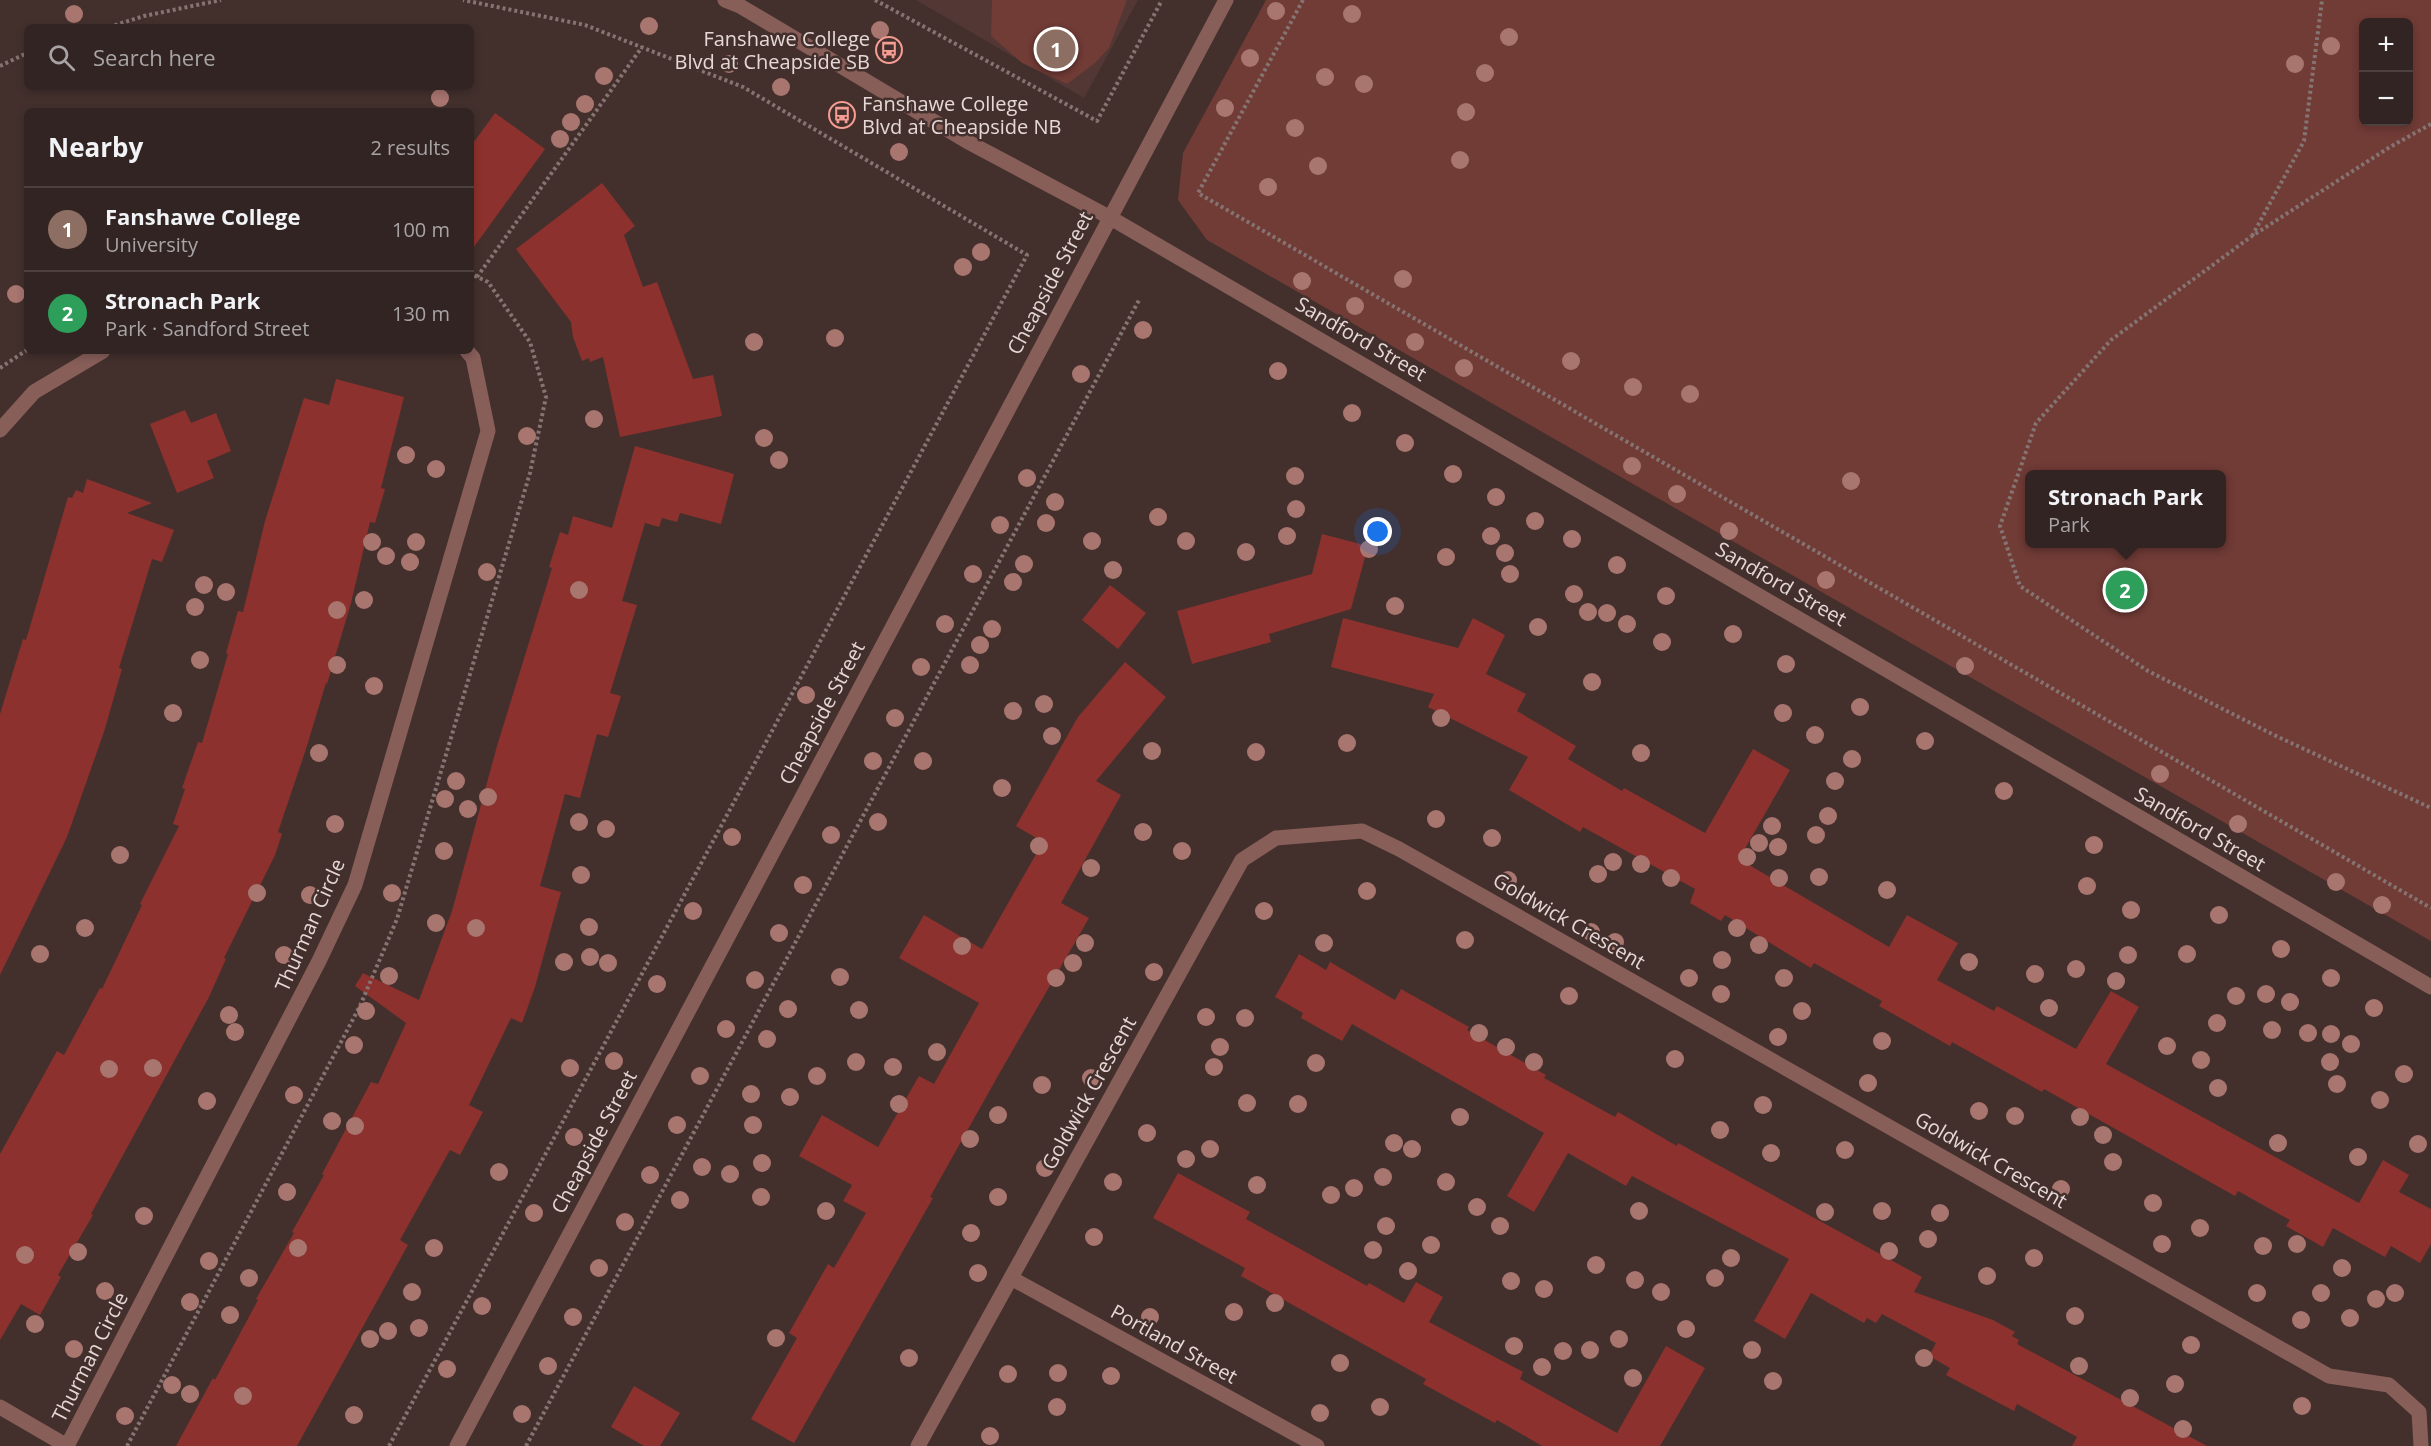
<!DOCTYPE html>
<html lang="en">
<head>
<meta charset="utf-8">
<style>
  :root { --surface:#322422; --page:#3d302f; --text:#f1f3f6; --muted:#a8a4a5; --line:#4d4140; --accent:#8bbbb9 }
  body { margin:0; font-family:"Open Sans",sans-serif; background:var(--page); color:var(--text) }
  .controls { position:absolute; right:18px; top:18px; display:grid; overflow:hidden; border-radius:9px; box-shadow:0 3px 9px #0003 }
  .controls button { width:54px; height:54px; display:grid; place-items:center; padding:0; border:0; border-bottom:2px solid var(--line); background:var(--surface); color:var(--text); font:30px sans-serif }
  .you { position:absolute; left:1378px; top:532px; width:21px; height:21px; margin:-15px; border:4px solid #fff; border-radius:50%; background:#1a73e8; box-shadow:0 0 0 9px #1a73e833 }
  .badge { display:grid; place-items:center; width:39px; height:39px; border-radius:50%; background:var(--accent); color:#fff; font-size:20px; font-weight:700 }
  .pin { position:absolute; translate:-50% -50%; border:3px solid #fff; box-shadow:0 2px 6px #0006 }
  .popup { position:absolute; left:2025px; top:470px; width:201px; height:78px; box-sizing:border-box; display:grid; place-content:center; border-radius:9px; background:var(--surface); filter:drop-shadow(0 2px 4px #0005); font-size:20px; white-space:nowrap; color:var(--muted) }
  .popup b { font-size:22px; color:var(--text) }
  .popup::after { content:''; position:absolute; left:50%; top:100%; margin-left:-12px; border:12px solid transparent; border-top-color:var(--surface) }
  .list { margin:0; padding:0; list-style:none }
  h2 { display:flex; justify-content:space-between; align-items:center; height:78px; margin:0; padding:0 24px; font-size:26px }
  h2 small { font-size:20px; font-weight:400; color:var(--muted) }
  .list li { display:grid; grid-template-columns:39px 1fr auto; gap:18px; align-items:center; box-sizing:border-box; height:84px; padding:0 24px; border-top:2px solid var(--line) }
  .list b { display:block; font-size:22px; white-space:nowrap }
  .list p { margin:0; font-size:20px; white-space:nowrap; color:var(--muted) }
  .list em { font-size:20px; font-style:normal; color:var(--muted) }
  .icon { flex:none; width:33px; height:33px; fill:none; stroke:currentColor; stroke-width:2; stroke-linecap:round; stroke-linejoin:round }
  .map { position:relative; flex:none; width:2431px; height:1446px; overflow:hidden }
  .search { position:absolute; background:var(--surface); box-shadow:0 3px 9px #0003; left:24px; top:24px; width:450px; height:66px; display:flex; align-items:center; gap:15px; box-sizing:border-box; padding:0 21px; border-radius:9px; color:var(--muted); font-size:22px }
  .panel { position:absolute; background:var(--surface); box-shadow:0 3px 9px #0003; left:24px; top:108px; width:450px; height:246px; border-radius:9px }
  .map>svg:first-child { display:block }
</style>
</head>
<body>
<div class="map">
<svg width="2431" height="1446" viewBox="0 0 2431 1446">
  <rect width="100%" height="100%" fill="#43302d"/>
  <path fill="#523734" d="M916,0H1138L1084,98Z"/>
  <path fill="#713b36" fill-rule="evenodd" d="M992,0H1127L1109,48L1095,63L1067,84L1022,63L991,36Z
    M1266,0H2431V941L1207,240L1178,200L1183,153ZM2408,22V122H2364V22ZM2029,474H2221V544H2029Z"/>
  <path fill="#8c312d" d="M495,113L545,149L471,251V146Z
    M602,183L635,226L624,235L643,287L657,282L693,379L713,375L722,416L620,437L603,357L590,362L589,358L582,361L573,337L571,322L516,249Z
    M336,379L404,397L381,488L385,489L375,523L370,522L351,603L327,684L326,683L306,749L278,832L282,834L275,855L224,958L226,959L209,997L91,1214L93,1215L58,1275L61,1277L40,1315L21,1304L0,1340V1154L57,1051L64,1055L100,988L102,989L142,905L140,904L179,826L173,824L185,789L182,788L198,742L202,743L228,654L226,653L238,611L243,612L265,521L304,398L329,405Z
    M185,410L191,423L216,413L231,451L207,461L214,478L177,493L150,424Z
    M635,446L734,474L721,524L680,513L677,522L662,518L659,527L645,523L622,601L637,605L610,693L621,696L608,737L597,734L580,798L565,794L540,886L561,892L535,987L522,1023L511,1018L469,1105L483,1112L460,1155L450,1150L400,1240L408,1245L297,1446H176L213,1378L215,1380L258,1300L256,1299L294,1233L292,1232L324,1175L322,1174L371,1082L378,1084L406,1023L355,986L363,973L419,1000L452,911L497,746L552,568L549,567L560,532L568,535L573,516L612,528Z
    M87,479L152,503L127,513L174,530L162,562L152,559L119,668L122,669L104,732L67,837L0,975V714L23,639L26,640L68,497L72,498L76,490L83,493Z
    M1322,534L1368,546L1351,609L1269,634L1271,642L1192,664L1177,611L1312,574Z
    M1110,585L1146,613L1118,649L1082,620Z
    M1343,618L1458,648L1473,618L1505,635L1486,674L1526,694L1517,711L1576,746L1568,759L1622,791L1624,788L1705,833L1753,749L1790,770L1739,859L1889,947L1907,915L1958,943L1937,980L1994,1011L1997,1006L2076,1049L2111,991L2139,1007L2106,1064L2359,1203L2383,1160L2409,1175L2399,1192L2431,1209V1244L2420,1263L2391,1246L2385,1257L2333,1228L2323,1247L2286,1226L2290,1220L2238,1191L2235,1196L2044,1089L2042,1092L1952,1042L1950,1046L1879,1006L1882,1001L1814,963L1811,968L1725,915L1721,921L1690,903L1695,889L1583,827L1580,832L1509,790L1528,757L1428,707L1434,694L1331,667Z
    M1125,662L1166,697L1096,781L1121,795L1061,903L1089,918L999,1074L930,1197L933,1198L794,1443L751,1419L797,1338L789,1333L828,1264L834,1268L866,1213L843,1201L852,1185L799,1156L822,1115L878,1147L919,1076L934,1084L979,1003L899,958L924,915L982,949L1043,842L1016,826L1078,717Z
    M1299,954L1326,970L1330,962L1395,1000L1401,989L1469,1027L1467,1030L1546,1075L1544,1078L1615,1117L1618,1112L1677,1146L1678,1143L1922,1277L1914,1292L1993,1320L2015,1332L2012,1336L2019,1340L2017,1344L2207,1446H2072L2077,1437L2017,1404L2014,1411L1946,1375L1950,1368L1929,1356L1936,1343L1882,1314L1876,1323L1867,1318L1864,1323L1811,1293L1785,1339L1754,1321L1789,1259L1632,1176L1626,1186L1568,1153L1534,1212L1507,1196L1544,1133L1352,1024L1342,1041L1301,1018L1303,1013L1275,997Z
    M1178,1173L1250,1212L1246,1219L1367,1286L1369,1283L1404,1303L1416,1282L1443,1297L1429,1322L1523,1372L1520,1379L1617,1433L1666,1346L1705,1368L1660,1446H1542L1497,1420L1495,1423L1423,1384L1426,1379L1241,1276L1245,1268L1153,1218Z
    M634,1386L680,1413L660,1446H644L611,1427Z"/>
  <g fill="none" stroke-linecap="round" stroke-linejoin="round">
    <path stroke="#857472" stroke-width="4" stroke-dasharray="3 3" stroke-linecap="butt" d="M875,0L1097,121L1162,0
      M1303,0L1198,193L2431,908
      M109,27L144,16L221,0
      M0,66L27,53
      M2431,124L2390,147L2252,236L2111,340L2036,423L2000,526L2020,586L2148,671L2274,735L2431,808
      M2252,236L2304,141L2322,0
      M477,277L642,47
      M0,368L27,350
      M127,1446L360,1006L397,919L530,473L546,397L530,342L488,282L471,274
      M389,1446L1027,255L743,87L585,25L463,0
      M526,1446L1139,300"/>
    <path stroke="#885e59" stroke-width="15" d="M725,0L740,6L970,143L1109,217L2431,987
      M0,430L34,392L103,351
      M1011,1278L1317,1446
      M0,1407L67,1446
      M67,1446L319,961L355,885L488,431L473,358L467,351
      M457,1446L1226,0
      M918,1446L1242,860L1276,838L1362,831L1399,849L2329,1376L2389,1385L2419,1412L2421,1446"/>
  </g>
  <g fill="#a8756f">
    <circle cx="1276" cy="11" r="9"/>
    <circle cx="74" cy="14" r="9"/>
    <circle cx="1352" cy="14" r="9"/>
    <circle cx="649" cy="26" r="9"/>
    <circle cx="880" cy="30" r="9"/>
    <circle cx="1509" cy="37" r="9"/>
    <circle cx="2331" cy="46" r="9"/>
    <circle cx="1250" cy="58" r="9"/>
    <circle cx="729" cy="64" r="9"/>
    <circle cx="2295" cy="64" r="9"/>
    <circle cx="1485" cy="73" r="9"/>
    <circle cx="604" cy="76" r="9"/>
    <circle cx="1325" cy="77" r="9"/>
    <circle cx="1364" cy="84" r="9"/>
    <circle cx="781" cy="87" r="9"/>
    <circle cx="440" cy="98" r="9"/>
    <circle cx="585" cy="104" r="9"/>
    <circle cx="1225" cy="108" r="9"/>
    <circle cx="1466" cy="112" r="9"/>
    <circle cx="571" cy="122" r="9"/>
    <circle cx="1295" cy="128" r="9"/>
    <circle cx="560" cy="139" r="9"/>
    <circle cx="899" cy="152" r="9"/>
    <circle cx="1460" cy="160" r="9"/>
    <circle cx="1318" cy="166" r="9"/>
    <circle cx="1268" cy="187" r="9"/>
    <circle cx="981" cy="252" r="9"/>
    <circle cx="963" cy="267" r="9"/>
    <circle cx="1403" cy="279" r="9"/>
    <circle cx="1302" cy="281" r="9"/>
    <circle cx="16" cy="294" r="9"/>
    <circle cx="1355" cy="306" r="9"/>
    <circle cx="1143" cy="330" r="9"/>
    <circle cx="835" cy="338" r="9"/>
    <circle cx="754" cy="342" r="9"/>
    <circle cx="1415" cy="342" r="9"/>
    <circle cx="1571" cy="361" r="9"/>
    <circle cx="1464" cy="368" r="9"/>
    <circle cx="1278" cy="371" r="9"/>
    <circle cx="1081" cy="374" r="9"/>
    <circle cx="1633" cy="387" r="9"/>
    <circle cx="1690" cy="394" r="9"/>
    <circle cx="1352" cy="413" r="9"/>
    <circle cx="594" cy="419" r="9"/>
    <circle cx="527" cy="436" r="9"/>
    <circle cx="764" cy="438" r="9"/>
    <circle cx="1405" cy="443" r="9"/>
    <circle cx="406" cy="455" r="9"/>
    <circle cx="779" cy="460" r="9"/>
    <circle cx="1632" cy="466" r="9"/>
    <circle cx="436" cy="469" r="9"/>
    <circle cx="1453" cy="474" r="9"/>
    <circle cx="1295" cy="476" r="9"/>
    <circle cx="1027" cy="478" r="9"/>
    <circle cx="1851" cy="481" r="9"/>
    <circle cx="1677" cy="494" r="9"/>
    <circle cx="1496" cy="497" r="9"/>
    <circle cx="1055" cy="502" r="9"/>
    <circle cx="1296" cy="509" r="9"/>
    <circle cx="1158" cy="517" r="9"/>
    <circle cx="1535" cy="521" r="9"/>
    <circle cx="1046" cy="523" r="9"/>
    <circle cx="1000" cy="525" r="9"/>
    <circle cx="1729" cy="531" r="9"/>
    <circle cx="1287" cy="536" r="9"/>
    <circle cx="1491" cy="536" r="9"/>
    <circle cx="1572" cy="539" r="9"/>
    <circle cx="1092" cy="541" r="9"/>
    <circle cx="1186" cy="541" r="9"/>
    <circle cx="372" cy="542" r="9"/>
    <circle cx="416" cy="542" r="9"/>
    <circle cx="1369" cy="549" r="9"/>
    <circle cx="1246" cy="552" r="9"/>
    <circle cx="1505" cy="553" r="9"/>
    <circle cx="386" cy="556" r="9"/>
    <circle cx="1446" cy="557" r="9"/>
    <circle cx="410" cy="562" r="9"/>
    <circle cx="1024" cy="564" r="9"/>
    <circle cx="1617" cy="565" r="9"/>
    <circle cx="1113" cy="570" r="9"/>
    <circle cx="487" cy="572" r="9"/>
    <circle cx="973" cy="574" r="9"/>
    <circle cx="1510" cy="574" r="9"/>
    <circle cx="1826" cy="580" r="9"/>
    <circle cx="1013" cy="582" r="9"/>
    <circle cx="204" cy="585" r="9"/>
    <circle cx="579" cy="590" r="9"/>
    <circle cx="226" cy="592" r="9"/>
    <circle cx="1574" cy="594" r="9"/>
    <circle cx="1666" cy="596" r="9"/>
    <circle cx="364" cy="600" r="9"/>
    <circle cx="1395" cy="606" r="9"/>
    <circle cx="195" cy="607" r="9"/>
    <circle cx="337" cy="610" r="9"/>
    <circle cx="1588" cy="612" r="9"/>
    <circle cx="1607" cy="613" r="9"/>
    <circle cx="945" cy="624" r="9"/>
    <circle cx="1627" cy="624" r="9"/>
    <circle cx="1538" cy="627" r="9"/>
    <circle cx="992" cy="629" r="9"/>
    <circle cx="1733" cy="634" r="9"/>
    <circle cx="1662" cy="642" r="9"/>
    <circle cx="980" cy="645" r="9"/>
    <circle cx="200" cy="660" r="9"/>
    <circle cx="1786" cy="664" r="9"/>
    <circle cx="337" cy="665" r="9"/>
    <circle cx="970" cy="665" r="9"/>
    <circle cx="1965" cy="666" r="9"/>
    <circle cx="921" cy="667" r="9"/>
    <circle cx="1592" cy="682" r="9"/>
    <circle cx="374" cy="686" r="9"/>
    <circle cx="806" cy="695" r="9"/>
    <circle cx="1044" cy="704" r="9"/>
    <circle cx="1860" cy="707" r="9"/>
    <circle cx="1013" cy="711" r="9"/>
    <circle cx="173" cy="713" r="9"/>
    <circle cx="1783" cy="713" r="9"/>
    <circle cx="895" cy="718" r="9"/>
    <circle cx="1441" cy="718" r="9"/>
    <circle cx="1815" cy="735" r="9"/>
    <circle cx="1052" cy="736" r="9"/>
    <circle cx="1925" cy="741" r="9"/>
    <circle cx="1347" cy="743" r="9"/>
    <circle cx="1152" cy="751" r="9"/>
    <circle cx="1256" cy="752" r="9"/>
    <circle cx="319" cy="753" r="9"/>
    <circle cx="1641" cy="753" r="9"/>
    <circle cx="1852" cy="759" r="9"/>
    <circle cx="873" cy="761" r="9"/>
    <circle cx="923" cy="761" r="9"/>
    <circle cx="2160" cy="774" r="9"/>
    <circle cx="456" cy="781" r="9"/>
    <circle cx="1835" cy="781" r="9"/>
    <circle cx="1002" cy="788" r="9"/>
    <circle cx="2004" cy="791" r="9"/>
    <circle cx="488" cy="797" r="9"/>
    <circle cx="445" cy="799" r="9"/>
    <circle cx="468" cy="809" r="9"/>
    <circle cx="1828" cy="816" r="9"/>
    <circle cx="1436" cy="819" r="9"/>
    <circle cx="579" cy="822" r="9"/>
    <circle cx="878" cy="822" r="9"/>
    <circle cx="335" cy="824" r="9"/>
    <circle cx="2238" cy="824" r="9"/>
    <circle cx="1772" cy="826" r="9"/>
    <circle cx="606" cy="829" r="9"/>
    <circle cx="1143" cy="832" r="9"/>
    <circle cx="831" cy="835" r="9"/>
    <circle cx="1816" cy="835" r="9"/>
    <circle cx="732" cy="837" r="9"/>
    <circle cx="1492" cy="838" r="9"/>
    <circle cx="1759" cy="843" r="9"/>
    <circle cx="2094" cy="845" r="9"/>
    <circle cx="1039" cy="846" r="9"/>
    <circle cx="1778" cy="847" r="9"/>
    <circle cx="444" cy="851" r="9"/>
    <circle cx="1182" cy="851" r="9"/>
    <circle cx="120" cy="855" r="9"/>
    <circle cx="1747" cy="857" r="9"/>
    <circle cx="1613" cy="862" r="9"/>
    <circle cx="1641" cy="864" r="9"/>
    <circle cx="1091" cy="868" r="9"/>
    <circle cx="1598" cy="874" r="9"/>
    <circle cx="581" cy="875" r="9"/>
    <circle cx="1819" cy="877" r="9"/>
    <circle cx="1671" cy="878" r="9"/>
    <circle cx="1779" cy="878" r="9"/>
    <circle cx="1508" cy="880" r="9"/>
    <circle cx="2336" cy="882" r="9"/>
    <circle cx="803" cy="885" r="9"/>
    <circle cx="2087" cy="886" r="9"/>
    <circle cx="1887" cy="890" r="9"/>
    <circle cx="1367" cy="891" r="9"/>
    <circle cx="257" cy="893" r="9"/>
    <circle cx="392" cy="893" r="9"/>
    <circle cx="310" cy="895" r="9"/>
    <circle cx="2382" cy="905" r="9"/>
    <circle cx="2131" cy="910" r="9"/>
    <circle cx="693" cy="911" r="9"/>
    <circle cx="1264" cy="911" r="9"/>
    <circle cx="2219" cy="915" r="9"/>
    <circle cx="436" cy="923" r="9"/>
    <circle cx="589" cy="927" r="9"/>
    <circle cx="85" cy="928" r="9"/>
    <circle cx="476" cy="928" r="9"/>
    <circle cx="1737" cy="928" r="9"/>
    <circle cx="1591" cy="932" r="9"/>
    <circle cx="779" cy="933" r="9"/>
    <circle cx="1465" cy="940" r="9"/>
    <circle cx="1615" cy="942" r="9"/>
    <circle cx="1085" cy="943" r="9"/>
    <circle cx="1324" cy="943" r="9"/>
    <circle cx="1759" cy="945" r="9"/>
    <circle cx="962" cy="946" r="9"/>
    <circle cx="2281" cy="949" r="9"/>
    <circle cx="40" cy="954" r="9"/>
    <circle cx="2187" cy="954" r="9"/>
    <circle cx="284" cy="955" r="9"/>
    <circle cx="2128" cy="955" r="9"/>
    <circle cx="590" cy="957" r="9"/>
    <circle cx="1722" cy="960" r="9"/>
    <circle cx="564" cy="962" r="9"/>
    <circle cx="1969" cy="962" r="9"/>
    <circle cx="608" cy="963" r="9"/>
    <circle cx="1073" cy="963" r="9"/>
    <circle cx="2076" cy="969" r="9"/>
    <circle cx="1154" cy="972" r="9"/>
    <circle cx="2035" cy="974" r="9"/>
    <circle cx="389" cy="976" r="9"/>
    <circle cx="840" cy="977" r="9"/>
    <circle cx="1056" cy="978" r="9"/>
    <circle cx="1689" cy="978" r="9"/>
    <circle cx="1784" cy="978" r="9"/>
    <circle cx="2331" cy="978" r="9"/>
    <circle cx="755" cy="980" r="9"/>
    <circle cx="2116" cy="981" r="9"/>
    <circle cx="657" cy="984" r="9"/>
    <circle cx="1721" cy="994" r="9"/>
    <circle cx="2266" cy="994" r="9"/>
    <circle cx="1569" cy="996" r="9"/>
    <circle cx="2236" cy="996" r="9"/>
    <circle cx="2290" cy="1002" r="9"/>
    <circle cx="2049" cy="1008" r="9"/>
    <circle cx="2374" cy="1008" r="9"/>
    <circle cx="788" cy="1009" r="9"/>
    <circle cx="859" cy="1010" r="9"/>
    <circle cx="366" cy="1011" r="9"/>
    <circle cx="1802" cy="1011" r="9"/>
    <circle cx="229" cy="1015" r="9"/>
    <circle cx="1206" cy="1017" r="9"/>
    <circle cx="1245" cy="1018" r="9"/>
    <circle cx="2217" cy="1023" r="9"/>
    <circle cx="726" cy="1029" r="9"/>
    <circle cx="2272" cy="1030" r="9"/>
    <circle cx="235" cy="1032" r="9"/>
    <circle cx="1479" cy="1033" r="9"/>
    <circle cx="2308" cy="1033" r="9"/>
    <circle cx="2331" cy="1034" r="9"/>
    <circle cx="1778" cy="1037" r="9"/>
    <circle cx="767" cy="1039" r="9"/>
    <circle cx="1882" cy="1041" r="9"/>
    <circle cx="2351" cy="1044" r="9"/>
    <circle cx="354" cy="1045" r="9"/>
    <circle cx="2167" cy="1046" r="9"/>
    <circle cx="1220" cy="1047" r="9"/>
    <circle cx="1506" cy="1047" r="9"/>
    <circle cx="937" cy="1052" r="9"/>
    <circle cx="1675" cy="1059" r="9"/>
    <circle cx="2201" cy="1060" r="9"/>
    <circle cx="614" cy="1061" r="9"/>
    <circle cx="856" cy="1062" r="9"/>
    <circle cx="1534" cy="1062" r="9"/>
    <circle cx="2330" cy="1062" r="9"/>
    <circle cx="1316" cy="1063" r="9"/>
    <circle cx="893" cy="1067" r="9"/>
    <circle cx="1214" cy="1067" r="9"/>
    <circle cx="153" cy="1068" r="9"/>
    <circle cx="570" cy="1068" r="9"/>
    <circle cx="109" cy="1069" r="9"/>
    <circle cx="2404" cy="1074" r="9"/>
    <circle cx="700" cy="1076" r="9"/>
    <circle cx="817" cy="1076" r="9"/>
    <circle cx="1091" cy="1078" r="9"/>
    <circle cx="1868" cy="1083" r="9"/>
    <circle cx="2337" cy="1084" r="9"/>
    <circle cx="1042" cy="1085" r="9"/>
    <circle cx="2218" cy="1088" r="9"/>
    <circle cx="751" cy="1094" r="9"/>
    <circle cx="294" cy="1095" r="9"/>
    <circle cx="790" cy="1097" r="9"/>
    <circle cx="2380" cy="1100" r="9"/>
    <circle cx="207" cy="1101" r="9"/>
    <circle cx="1247" cy="1103" r="9"/>
    <circle cx="899" cy="1104" r="9"/>
    <circle cx="1298" cy="1104" r="9"/>
    <circle cx="1763" cy="1105" r="9"/>
    <circle cx="1979" cy="1111" r="9"/>
    <circle cx="998" cy="1115" r="9"/>
    <circle cx="2015" cy="1116" r="9"/>
    <circle cx="1460" cy="1117" r="9"/>
    <circle cx="2080" cy="1117" r="9"/>
    <circle cx="332" cy="1121" r="9"/>
    <circle cx="677" cy="1125" r="9"/>
    <circle cx="753" cy="1125" r="9"/>
    <circle cx="355" cy="1126" r="9"/>
    <circle cx="1720" cy="1130" r="9"/>
    <circle cx="1147" cy="1133" r="9"/>
    <circle cx="2103" cy="1135" r="9"/>
    <circle cx="574" cy="1137" r="9"/>
    <circle cx="970" cy="1139" r="9"/>
    <circle cx="1394" cy="1143" r="9"/>
    <circle cx="2278" cy="1143" r="9"/>
    <circle cx="2418" cy="1144" r="9"/>
    <circle cx="1210" cy="1149" r="9"/>
    <circle cx="1412" cy="1149" r="9"/>
    <circle cx="1845" cy="1150" r="9"/>
    <circle cx="1771" cy="1153" r="9"/>
    <circle cx="2358" cy="1157" r="9"/>
    <circle cx="1186" cy="1159" r="9"/>
    <circle cx="2113" cy="1162" r="9"/>
    <circle cx="762" cy="1163" r="9"/>
    <circle cx="702" cy="1167" r="9"/>
    <circle cx="1045" cy="1168" r="9"/>
    <circle cx="499" cy="1172" r="9"/>
    <circle cx="730" cy="1174" r="9"/>
    <circle cx="650" cy="1175" r="9"/>
    <circle cx="1383" cy="1177" r="9"/>
    <circle cx="1113" cy="1182" r="9"/>
    <circle cx="1446" cy="1182" r="9"/>
    <circle cx="1257" cy="1185" r="9"/>
    <circle cx="1354" cy="1188" r="9"/>
    <circle cx="2061" cy="1189" r="9"/>
    <circle cx="287" cy="1192" r="9"/>
    <circle cx="1331" cy="1195" r="9"/>
    <circle cx="761" cy="1197" r="9"/>
    <circle cx="998" cy="1197" r="9"/>
    <circle cx="680" cy="1200" r="9"/>
    <circle cx="2153" cy="1203" r="9"/>
    <circle cx="1477" cy="1207" r="9"/>
    <circle cx="826" cy="1211" r="9"/>
    <circle cx="1639" cy="1211" r="9"/>
    <circle cx="1882" cy="1211" r="9"/>
    <circle cx="1825" cy="1212" r="9"/>
    <circle cx="534" cy="1213" r="9"/>
    <circle cx="1940" cy="1213" r="9"/>
    <circle cx="144" cy="1216" r="9"/>
    <circle cx="625" cy="1222" r="9"/>
    <circle cx="1386" cy="1226" r="9"/>
    <circle cx="1500" cy="1226" r="9"/>
    <circle cx="2200" cy="1228" r="9"/>
    <circle cx="971" cy="1233" r="9"/>
    <circle cx="1094" cy="1237" r="9"/>
    <circle cx="1928" cy="1239" r="9"/>
    <circle cx="2162" cy="1244" r="9"/>
    <circle cx="2297" cy="1244" r="9"/>
    <circle cx="1431" cy="1245" r="9"/>
    <circle cx="2263" cy="1246" r="9"/>
    <circle cx="298" cy="1248" r="9"/>
    <circle cx="434" cy="1248" r="9"/>
    <circle cx="1373" cy="1250" r="9"/>
    <circle cx="1889" cy="1251" r="9"/>
    <circle cx="78" cy="1252" r="9"/>
    <circle cx="25" cy="1255" r="9"/>
    <circle cx="1731" cy="1258" r="9"/>
    <circle cx="2034" cy="1258" r="9"/>
    <circle cx="209" cy="1261" r="9"/>
    <circle cx="1596" cy="1265" r="9"/>
    <circle cx="599" cy="1268" r="9"/>
    <circle cx="2342" cy="1268" r="9"/>
    <circle cx="1408" cy="1271" r="9"/>
    <circle cx="978" cy="1273" r="9"/>
    <circle cx="1987" cy="1276" r="9"/>
    <circle cx="249" cy="1278" r="9"/>
    <circle cx="1715" cy="1278" r="9"/>
    <circle cx="1635" cy="1280" r="9"/>
    <circle cx="1511" cy="1281" r="9"/>
    <circle cx="1544" cy="1289" r="9"/>
    <circle cx="105" cy="1291" r="9"/>
    <circle cx="412" cy="1292" r="9"/>
    <circle cx="1661" cy="1292" r="9"/>
    <circle cx="2257" cy="1293" r="9"/>
    <circle cx="2321" cy="1293" r="9"/>
    <circle cx="2395" cy="1293" r="9"/>
    <circle cx="2376" cy="1299" r="9"/>
    <circle cx="190" cy="1302" r="9"/>
    <circle cx="1275" cy="1303" r="9"/>
    <circle cx="482" cy="1306" r="9"/>
    <circle cx="1234" cy="1312" r="9"/>
    <circle cx="230" cy="1315" r="9"/>
    <circle cx="2075" cy="1316" r="9"/>
    <circle cx="573" cy="1317" r="9"/>
    <circle cx="1150" cy="1317" r="9"/>
    <circle cx="2350" cy="1318" r="9"/>
    <circle cx="2301" cy="1320" r="9"/>
    <circle cx="35" cy="1324" r="9"/>
    <circle cx="419" cy="1328" r="9"/>
    <circle cx="1686" cy="1329" r="9"/>
    <circle cx="388" cy="1331" r="9"/>
    <circle cx="776" cy="1338" r="9"/>
    <circle cx="370" cy="1339" r="9"/>
    <circle cx="1619" cy="1339" r="9"/>
    <circle cx="2191" cy="1345" r="9"/>
    <circle cx="1514" cy="1346" r="9"/>
    <circle cx="74" cy="1349" r="9"/>
    <circle cx="1590" cy="1350" r="9"/>
    <circle cx="1752" cy="1350" r="9"/>
    <circle cx="1563" cy="1351" r="9"/>
    <circle cx="909" cy="1358" r="9"/>
    <circle cx="1924" cy="1358" r="9"/>
    <circle cx="1340" cy="1363" r="9"/>
    <circle cx="548" cy="1366" r="9"/>
    <circle cx="2079" cy="1366" r="9"/>
    <circle cx="1542" cy="1367" r="9"/>
    <circle cx="447" cy="1369" r="9"/>
    <circle cx="1058" cy="1373" r="9"/>
    <circle cx="1008" cy="1374" r="9"/>
    <circle cx="1111" cy="1376" r="9"/>
    <circle cx="1633" cy="1378" r="9"/>
    <circle cx="1773" cy="1381" r="9"/>
    <circle cx="2175" cy="1384" r="9"/>
    <circle cx="172" cy="1385" r="9"/>
    <circle cx="190" cy="1394" r="9"/>
    <circle cx="243" cy="1396" r="9"/>
    <circle cx="2130" cy="1398" r="9"/>
    <circle cx="2302" cy="1406" r="9"/>
    <circle cx="1057" cy="1407" r="9"/>
    <circle cx="1380" cy="1407" r="9"/>
    <circle cx="1320" cy="1413" r="9"/>
    <circle cx="522" cy="1414" r="9"/>
    <circle cx="354" cy="1415" r="9"/>
    <circle cx="125" cy="1416" r="9"/>
    <circle cx="2183" cy="1429" r="9"/>
    <circle cx="990" cy="1436" r="9"/>
  </g>
  <defs>
    <symbol id="bus-ring" viewBox="-11 -11 22 22"><circle r="9.5" fill="#43302d" stroke="#f59c93" stroke-width="1.5"/><path d="M-5-6H5V4H4V6H2V4H-2V6H-4V4H-5ZM-3.5-4V0h7V-4ZM-3.5 1.2v1.5H-2V1.2ZM2 1.2v1.5H3.5V1.2Z" fill="#f59c93"/></symbol>
  </defs>
  <g fill-rule="evenodd">
    <use href="#bus-ring" x="874" y="35" width="30" height="30"/>
    <use href="#bus-ring" x="827" y="100" width="30" height="30"/>
  </g>
  <g text-anchor="middle" stroke-width="5" stroke-linejoin="round" paint-order="stroke">
    <g font-size="20" fill="#e5d8d6" stroke="#43302d" text-anchor="end">
      <text x="870" y="46">Fanshawe College<tspan x="870" dy="23">Blvd at Cheapside SB</tspan></text>
      <text x="862" y="111" text-anchor="start">Fanshawe College<tspan x="862" dy="23">Blvd at Cheapside NB</tspan></text>
    </g>
    <g font-size="20" fill="#e5d8d6" stroke="#43302d">
      <text transform="translate(1050 283) rotate(-62)" y="7">Cheapside Street</text>
      <text transform="translate(1361 339) rotate(30)" y="7">Sandford Street</text>
      <text transform="translate(1781 584) rotate(30)" y="7">Sandford Street</text>
      <text transform="translate(822 713) rotate(-62)" y="7">Cheapside Street</text>
      <text transform="translate(2200 829) rotate(30)" y="7">Sandford Street</text>
      <text transform="translate(1569 921) rotate(30)" y="7">Goldwick Crescent</text>
      <text transform="translate(310 925) rotate(-66)" y="7">Thurman Circle</text>
      <text transform="translate(1089 1093) rotate(-61)" y="7">Goldwick Crescent</text>
      <text transform="translate(594 1142) rotate(-62)" y="7">Cheapside Street</text>
      <text transform="translate(1991 1160) rotate(30)" y="7">Goldwick Crescent</text>
      <text transform="translate(1174 1344) rotate(29)" y="7">Portland Street</text>
      <text transform="translate(90 1357) rotate(-63)" y="7">Thurman Circle</text>
    </g>
  </g>
</svg>
<div class="controls">
<button>+</button>
<button>−</button>
</div>
<div class="you"></div>
<div class="pin badge" style="left:1056px;top:49px;background:#8d6e63">1</div>
<div class="pin badge" style="left:2125px;top:590px;background:#2e9e5b">2</div>
<div class="popup"><b>Stronach Park</b>Park</div>
<div class="search"><svg class="icon" aria-label="search" viewBox="0 0 24 24"><circle cx="10" cy="10" r="6"/><path d="M15 15l6 6"/></svg>Search here</div>
<section class="panel">
<h2>Nearby<small>2 results</small></h2>
<ul class="list">
<li><span class="badge" style="background:#8d6e63">1</span><div><b>Fanshawe College</b><p>University</p></div><em>100 m</em></li>
<li><span class="badge" style="background:#2e9e5b">2</span><div><b>Stronach Park</b><p>Park · Sandford Street</p></div><em>130 m</em></li>
</ul>
</section>
</div>
</body>
</html>
